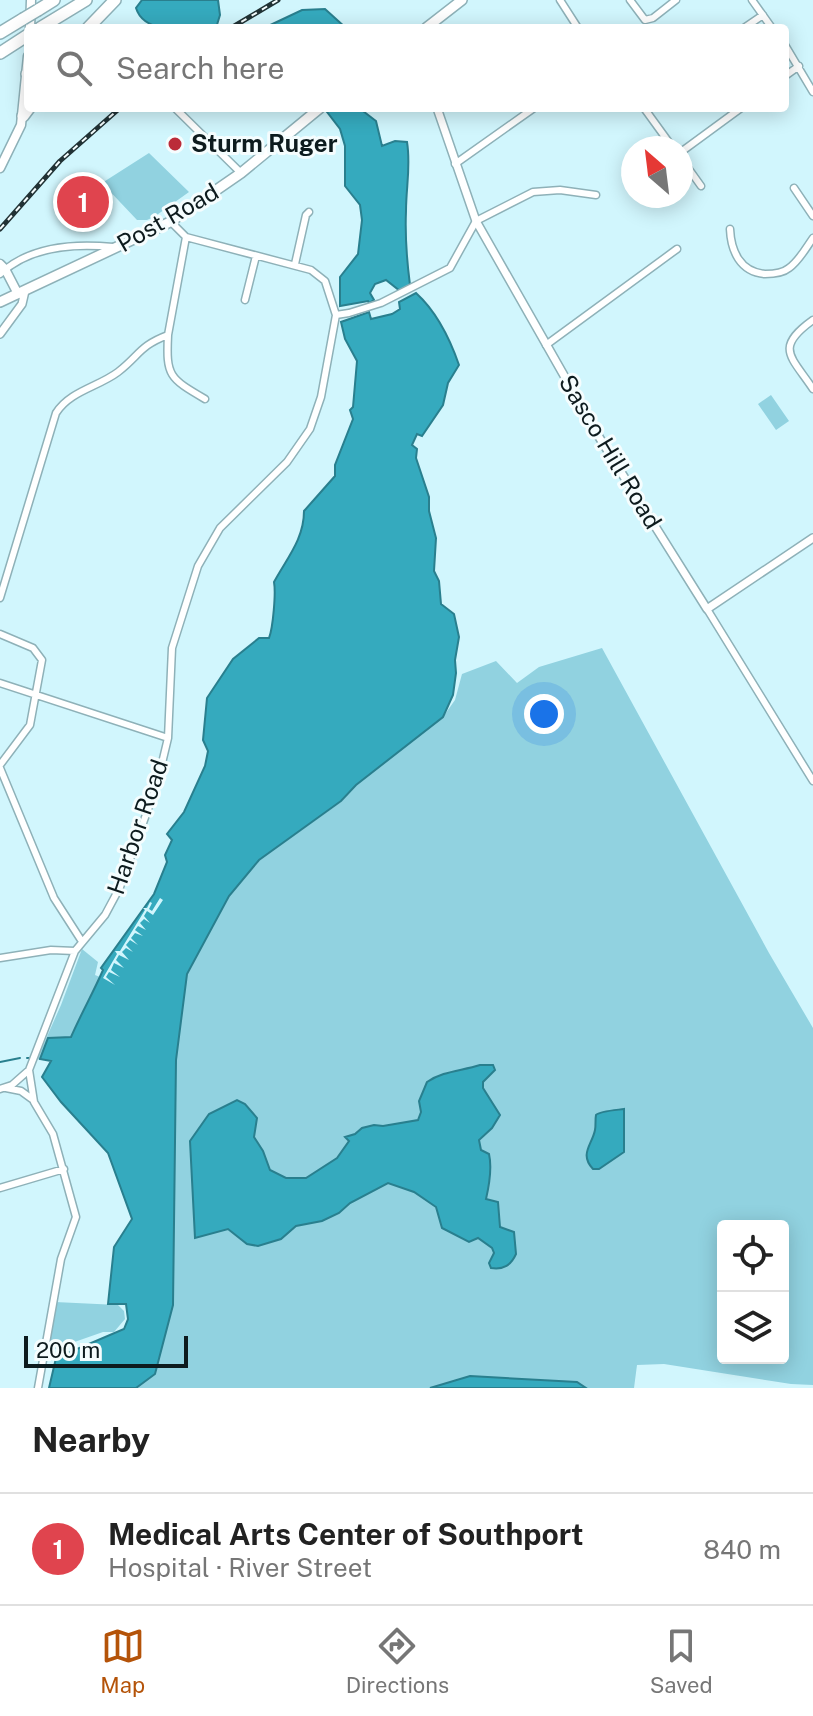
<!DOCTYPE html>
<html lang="en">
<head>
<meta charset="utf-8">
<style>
  :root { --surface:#fff; --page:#f6f6f6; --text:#222; --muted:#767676; --line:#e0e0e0; --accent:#b45309 }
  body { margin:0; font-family:"Public Sans",sans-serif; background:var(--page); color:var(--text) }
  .controls { position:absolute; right:24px; bottom:24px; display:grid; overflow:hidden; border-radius:8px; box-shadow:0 4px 20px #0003 }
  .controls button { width:72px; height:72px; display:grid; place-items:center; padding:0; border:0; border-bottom:2px solid var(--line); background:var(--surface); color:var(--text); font:40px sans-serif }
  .compass { position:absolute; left:621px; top:136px; width:72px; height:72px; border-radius:50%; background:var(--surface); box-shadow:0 4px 20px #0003; rotate:332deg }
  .scale { position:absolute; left:24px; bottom:20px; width:164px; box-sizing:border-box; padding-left:8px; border:4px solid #0d1b1e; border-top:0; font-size:22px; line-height:28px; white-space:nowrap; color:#0d1b1e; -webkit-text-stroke:6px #f5fdfe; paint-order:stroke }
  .you { position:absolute; left:544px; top:714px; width:28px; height:28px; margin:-20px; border:6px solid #fff; border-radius:50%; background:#1a73e8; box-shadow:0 0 0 12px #1a73e833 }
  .badge { display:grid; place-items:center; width:52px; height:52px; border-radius:50%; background:var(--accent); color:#fff; font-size:26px; font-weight:700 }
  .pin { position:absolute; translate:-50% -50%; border:4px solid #fff; box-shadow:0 2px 8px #0006 }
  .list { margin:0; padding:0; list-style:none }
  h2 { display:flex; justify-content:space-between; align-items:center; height:104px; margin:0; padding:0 32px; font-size:34px }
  h2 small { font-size:26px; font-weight:400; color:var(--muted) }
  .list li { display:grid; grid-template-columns:52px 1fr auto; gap:24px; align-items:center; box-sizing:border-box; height:112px; padding:0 32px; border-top:2px solid var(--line) }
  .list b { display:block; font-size:30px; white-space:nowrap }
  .list p { margin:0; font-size:26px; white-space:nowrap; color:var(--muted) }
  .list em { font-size:26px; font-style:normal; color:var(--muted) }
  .icon { flex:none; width:44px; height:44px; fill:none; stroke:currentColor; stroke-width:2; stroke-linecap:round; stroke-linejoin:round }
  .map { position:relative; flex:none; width:813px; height:1388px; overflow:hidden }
  .search { position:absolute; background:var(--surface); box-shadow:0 4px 20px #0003; left:24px; right:24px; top:24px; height:88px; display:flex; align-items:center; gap:20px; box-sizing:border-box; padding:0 28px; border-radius:8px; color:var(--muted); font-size:30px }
  .sheet { height:216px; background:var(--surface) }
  nav { display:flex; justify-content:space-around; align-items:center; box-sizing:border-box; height:112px; border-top:2px solid var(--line); background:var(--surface); font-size:22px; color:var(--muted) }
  nav a { display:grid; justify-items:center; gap:4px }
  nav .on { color:var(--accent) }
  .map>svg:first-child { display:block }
</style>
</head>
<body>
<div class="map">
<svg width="813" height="1388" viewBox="0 0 813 1388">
  <rect width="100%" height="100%" fill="#d1f6fd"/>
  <path fill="#91d2e0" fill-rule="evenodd" d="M149,153L189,192L154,217L147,220H137L102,183Z
    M771,395L789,421L776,430L758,404Z
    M602,648L769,953L813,1028V1385L791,1384L664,1364L637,1365L634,1388H586L576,1382L470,1376L430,1388H136L155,1374L173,1305L176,1060L187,974L229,896L259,860L341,802L356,785L443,717L455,700L462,674L496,661L517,683L539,667ZM723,1226H783V1358H723Z
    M82,949L98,962L95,975L100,977L71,1037L48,1038L40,1059H37L61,1005Z
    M55,1302L118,1305L124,1311L125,1319L114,1332H103L46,1352Z"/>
  <path fill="#35aabe" stroke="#297f8e" stroke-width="2" d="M142,0H218L220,15L216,28C192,28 145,37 136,8Z
    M325,9L346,28H264L302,10Z
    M324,108H359L376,121L382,146L395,141L407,142C411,166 406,187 406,211C405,234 407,262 410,285L400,291L386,280L375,284L370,293L374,300L369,303L368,301L340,306V277L358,254L362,220L360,205L345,186V146L340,129Z
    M416,293C437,312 450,339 459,365L448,383L443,405L422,436L417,434L412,445L417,449L416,458L429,497V511L436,538L434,571L439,581L441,604L454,614L459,637L455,660L456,673L453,695L443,717L356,785L341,801L259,860L229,896L187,974L176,1060L173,1305L155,1374L136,1388H49L56,1358L124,1329L128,1319L126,1304H108L114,1247L132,1219L108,1153L61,1102L42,1077L51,1061L40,1059L48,1038L71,1037C81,1014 93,993 103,970L101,968L154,894L167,862L165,855L172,840L167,834L184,812L205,766L208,751L203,740L207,698L233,659L259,638H269C273,628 276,593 274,582C287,558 304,539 304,511L335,476V465L353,419L350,410L353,407L357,361L345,339L341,322L369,312L371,319L392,314L400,309L399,302Z
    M480,1065H493L495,1070L483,1082V1088L500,1115L492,1128L479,1140L481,1150L489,1154C492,1167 489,1186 486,1199L498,1202L500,1227L514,1232L516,1254C511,1265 504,1270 491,1268L489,1263L494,1253L492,1248L478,1238L469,1242L442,1228L436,1207L414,1192L388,1183L350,1203L339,1213L322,1221L296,1226L281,1239L258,1246L247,1244L228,1229L195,1238L190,1141L209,1114L237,1100L245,1104L257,1118L254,1137L263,1151L270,1170L286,1178H306L337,1158L349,1141L345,1137L355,1134L362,1128L374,1125L383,1126L418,1120L421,1112L419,1101L427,1082C443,1071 461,1071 480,1065Z
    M624,1109V1152L599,1169H593C579,1154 592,1145 595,1130C596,1125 595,1120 596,1115C600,1111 617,1110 624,1109Z
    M470,1376L577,1382L586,1388H430Z"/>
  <path fill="#d1f6fd" d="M160,898L163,900L153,915L147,911L144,916L150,923L144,919L140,923L146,930L138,926L135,930L143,936L135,933L131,938L138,945L130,940L126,945L133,952L126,948L122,952L129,960L119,955L116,960L124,968L114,963L111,970L120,977L109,972L106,977L115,985L103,978L117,954L115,951H120L145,910L143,908H147L150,902L152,903L149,909L152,911Z"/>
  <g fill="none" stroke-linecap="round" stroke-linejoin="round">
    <path stroke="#297f8e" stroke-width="2" d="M27,1058H29
      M0,1062L20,1058"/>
    <defs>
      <path id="minor" d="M560,0L578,28
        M630,0L645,20L653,18L676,0
        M752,0L772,28
        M744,28L763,15
        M785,45L813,92
        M785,76L799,66
        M175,108L241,173
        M644,108L673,148
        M681,152L741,108
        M681,158L701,186
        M455,164L534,108
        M794,188L813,216
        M171,222L186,237L311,270L325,281L336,315
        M730,229C731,251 740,272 765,274C773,274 783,273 789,268C799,261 806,248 813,238
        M295,264L306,215L309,212
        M0,274C30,246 73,243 113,247
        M245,300L256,256
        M813,320C774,348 791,356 813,389
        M168,335C166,376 169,378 205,399
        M546,345L677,249
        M0,598L56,413C70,391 98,387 118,372C140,355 139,346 168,335L186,237
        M707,609L813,781
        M0,634L33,648L42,660L30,725L0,765
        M0,683L168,738
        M0,768L54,898L81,940
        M0,958L51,950L75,951
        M6,1088L21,1091L32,1099
        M0,1089L12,1085L29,1070
        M0,1188L64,1169
        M38,1388L61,1259L76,1217L53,1134L34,1102L29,1070L75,951L105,915L120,887L157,784L168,738L172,648L198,566L220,528L287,462L310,429L321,397L336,315L349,313L381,303L450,268L476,221L533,192L560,190L596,195"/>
      <path id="tertiary" d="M437,108L476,221L599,437L707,609L813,538
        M0,334L22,304L25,291"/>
      <path id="secondary" d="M30,28L31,0
        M0,168L21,125L28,56
        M0,264L5,269L18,294"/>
      <path id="primary" d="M426,28L462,0
        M0,302L170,222L241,173L320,108"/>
      <path id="motorway" d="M38,10L54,0
        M40,28L86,0
        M88,28L115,0
        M0,33L23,19
        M0,53L28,35
        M27,74L28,75
        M23,116L29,108"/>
    </defs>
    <use href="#minor" stroke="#8eb1b8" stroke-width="9"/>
    <use href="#tertiary" stroke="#8eb1b8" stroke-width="10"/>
    <use href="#secondary" stroke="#8eb1b8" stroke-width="11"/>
    <use href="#primary" stroke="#8eb1b8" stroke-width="12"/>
    <use href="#motorway" stroke="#8eb1b8" stroke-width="14"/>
    <use href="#minor" stroke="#fff" stroke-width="6"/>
    <use href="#tertiary" stroke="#fff" stroke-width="7"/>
    <use href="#secondary" stroke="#fff" stroke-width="8"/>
    <use href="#primary" stroke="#fff" stroke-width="9"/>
    <use href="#motorway" stroke="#fff" stroke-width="11"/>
    <defs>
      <path id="rail" d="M231,28L278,0
        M0,229L60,161L120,108"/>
    </defs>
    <use href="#rail" stroke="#213235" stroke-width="5"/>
    <use href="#rail" stroke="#f5fdfe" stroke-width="2" stroke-dasharray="6" stroke-linecap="butt"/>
    <defs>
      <path id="motorway-bridge" d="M23,19L38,10"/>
    </defs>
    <use href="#motorway-bridge" stroke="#8eb1b8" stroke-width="14" stroke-linecap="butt"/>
    <use href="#motorway-bridge" stroke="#fff" stroke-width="11"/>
  </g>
  <circle fill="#bb2b39" stroke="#f5fdfe" stroke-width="3" cx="175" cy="144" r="8"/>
  <g text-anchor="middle" stroke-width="6" stroke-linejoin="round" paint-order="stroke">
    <g font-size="24" font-weight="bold" fill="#0d1b1e" stroke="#f5fdfe" text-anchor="start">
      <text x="191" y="152">Sturm Ruger</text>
    </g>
    <g font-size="24" fill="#0d1b1e" stroke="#f5fdfe">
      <text transform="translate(168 218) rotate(-30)" y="8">Post Road</text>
      <text transform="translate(610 452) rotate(59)" y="8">Sasco Hill Road</text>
      <text transform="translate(138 827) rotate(-71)" y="8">Harbor Road</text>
    </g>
  </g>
</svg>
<div class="controls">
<button><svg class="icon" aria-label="locate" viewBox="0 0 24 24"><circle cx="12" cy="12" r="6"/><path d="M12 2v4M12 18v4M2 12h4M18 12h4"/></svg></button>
<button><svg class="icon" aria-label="layers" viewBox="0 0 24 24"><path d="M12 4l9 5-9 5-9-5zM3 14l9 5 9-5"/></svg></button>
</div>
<svg class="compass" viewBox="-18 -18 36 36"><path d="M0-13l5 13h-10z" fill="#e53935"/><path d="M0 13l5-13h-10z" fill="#767676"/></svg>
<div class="scale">200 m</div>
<div class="you"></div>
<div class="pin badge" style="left:83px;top:202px;background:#e0444e">1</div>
<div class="search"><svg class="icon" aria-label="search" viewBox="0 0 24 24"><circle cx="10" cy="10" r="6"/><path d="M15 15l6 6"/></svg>Search here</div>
</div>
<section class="sheet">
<h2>Nearby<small></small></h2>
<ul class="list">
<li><span class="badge" style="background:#e0444e">1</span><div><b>Medical Arts Center of Southport</b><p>Hospital · River Street</p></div><em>840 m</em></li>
</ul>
</section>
<nav>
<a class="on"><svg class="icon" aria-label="map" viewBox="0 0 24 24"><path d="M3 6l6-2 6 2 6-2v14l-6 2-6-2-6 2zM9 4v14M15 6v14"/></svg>Map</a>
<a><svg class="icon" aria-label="directions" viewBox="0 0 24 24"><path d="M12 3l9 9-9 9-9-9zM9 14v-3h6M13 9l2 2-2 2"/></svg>Directions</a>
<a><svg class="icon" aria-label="saved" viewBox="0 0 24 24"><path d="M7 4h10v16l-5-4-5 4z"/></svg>Saved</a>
</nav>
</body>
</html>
